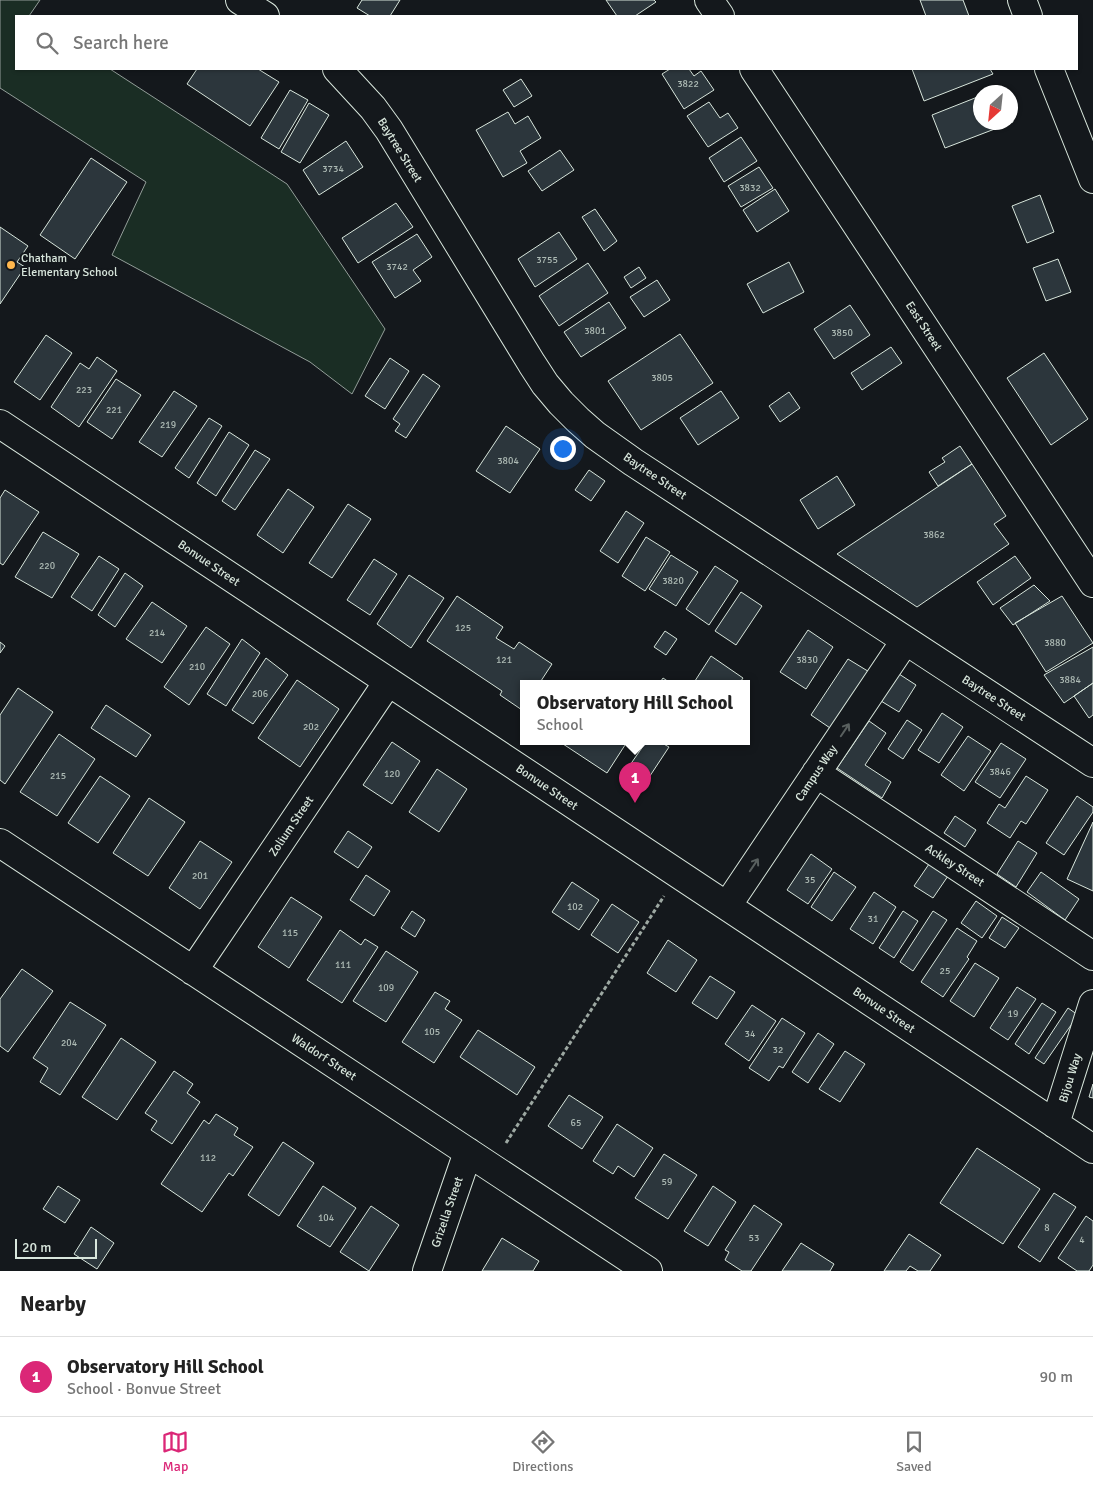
<!DOCTYPE html>
<html lang="en">
<head>
<meta charset="utf-8">
<style>
  :root { --surface:#fff; --page:#f6f6f6; --text:#222; --muted:#767676; --line:#e0e0e0; --accent:#db2777 }
  body { margin:0; font-family:Signika,sans-serif; background:var(--page); color:var(--text) }
  .compass { position:absolute; left:973px; top:85px; width:45px; height:45px; border-radius:50%; background:var(--surface); box-shadow:0 1px 4px #0004; rotate:207deg }
  .scale { position:absolute; left:15px; bottom:12px; width:82px; box-sizing:border-box; padding-left:5px; border:2px solid #d8e6dc; border-top:0; font-size:14px; line-height:18px; white-space:nowrap; color:#d8e6dc; -webkit-text-stroke:4px #14181c; paint-order:stroke }
  .you { position:absolute; left:562px; top:448px; width:18px; height:18px; margin:-12px; border:4px solid #fff; border-radius:50%; background:#1a73e8; box-shadow:0 0 0 8px #1a73e833 }
  .badge { display:grid; place-items:center; width:32px; height:32px; border-radius:50%; background:var(--accent); color:#fff; font-size:16px; font-weight:700 }
  .pin { position:absolute; translate:-50% -41px; filter:drop-shadow(0 1px 2px #0008) }
  .pin::after { content:''; position:absolute; top:26px; width:18px; height:15px; background:inherit; clip-path:polygon(0 0,100% 0,50% 100%) }
  .popup { position:absolute; left:520px; top:680px; width:230px; height:65px; box-sizing:border-box; display:grid; place-content:center; border-radius:0px; background:var(--surface); filter:drop-shadow(0 1px 4px #0005); font-size:16px; white-space:nowrap; color:var(--muted) }
  .popup b { font-size:19px; color:var(--text) }
  .popup::after { content:''; position:absolute; left:50%; top:100%; margin-left:-10px; border:10px solid transparent; border-top-color:var(--surface) }
  .list { margin:0; padding:0; list-style:none }
  h2 { display:flex; justify-content:space-between; align-items:center; height:65px; margin:0; padding:0 20px; font-size:21px }
  h2 small { font-size:16px; font-weight:400; color:var(--muted) }
  .list li { display:grid; grid-template-columns:32px 1fr auto; gap:15px; align-items:center; box-sizing:border-box; height:80px; padding:0 20px; border-top:1px solid var(--line) }
  .list b { display:block; font-size:19px; white-space:nowrap }
  .list p { margin:0; font-size:16px; white-space:nowrap; color:var(--muted) }
  .list em { font-size:16px; font-style:normal; color:var(--muted) }
  .icon { flex:none; width:28px; height:28px; fill:none; stroke:currentColor; stroke-width:2; stroke-linecap:round; stroke-linejoin:round }
  .map { position:relative; flex:none; width:1093px; height:1271px; overflow:hidden }
  .search { position:absolute; background:var(--surface); box-shadow:0 1px 4px #0004; left:15px; right:15px; top:15px; height:55px; display:flex; align-items:center; gap:12px; box-sizing:border-box; padding:0 18px; border-radius:0px; color:var(--muted); font-size:19px }
  .sheet { height:145px; background:var(--surface) }
  nav { display:flex; justify-content:space-around; align-items:center; box-sizing:border-box; height:70px; border-top:1px solid var(--line); background:var(--surface); font-size:14px; color:var(--muted) }
  nav a { display:grid; justify-items:center; gap:2px }
  nav .on { color:var(--accent) }
  .map>svg:first-child { display:block }
</style>
</head>
<body>
<div class="map">
<svg width="1093" height="1271" viewBox="0 0 1093 1271">
  <rect width="100%" height="100%" fill="#14181c"/>
  <path fill="#1a2d24" stroke="#939e99" d="M0,0H40L29,16H16V69H110L287,184L385,329L352,394L310,362L112,255L146,182L0,88Z"/>
  <path fill="#2c363c" stroke="#d8e6dc" d="M362,0H400L390,16H370L357,8Z
    M606,0H654L656,2L635,16H617Z
    M920,0H963L969,16H926Z
    M197,69H258L279,82L250,126L187,84Z
    M670,69H689L694,76L701,71L714,90L684,109L662,74Z
    M912,69H990L993,74L924,101Z
    M521,79L532,96L514,107L503,90Z
    M290,90L308,100L279,149L261,138Z
    M980,96V122H1010V114L1013,122L945,148L932,115Z
    M709,102L720,118L728,113L738,128L708,147L687,116Z
    M309,103L329,115L300,163L281,152Z
    M508,112L515,124L528,116L541,138L520,151L527,163L503,177L476,130Z
    M741,137L757,161L724,182L709,158Z
    M346,141L363,167L319,195L303,170Z
    M560,150L574,170L542,191L528,171Z
    M91,158L127,182L75,259L40,235Z
    M759,167L773,188L741,207L728,186Z
    M775,189L789,211L757,232L743,210Z
    M1040,195L1054,232L1027,243L1012,206Z
    M396,203L413,227L358,263L342,238Z
    M595,209L617,241L604,251L582,217Z
    M0,227L28,246L17,262L25,267L0,304Z
    M559,232L577,259L535,287L518,259Z
    M417,234L432,257L413,270L421,281L395,298L372,262Z
    M1058,259L1071,292L1046,301L1033,268Z
    M789,262L804,292L763,313L747,284Z
    M588,263L608,293L559,326L539,296Z
    M639,267L646,278L631,288L624,277Z
    M657,280L670,300L644,317L630,297Z
    M609,302L626,328L581,357L564,332Z
    M850,305L870,335L834,359L814,329Z
    M680,334L713,383L641,430L608,381Z
    M46,335L72,353L40,400L14,382Z
    M891,347L902,363L862,390L851,373Z
    M1044,353L1088,419L1051,445L1007,378Z
    M97,357L117,371L79,427L51,407L80,363L89,369Z
    M390,358L409,371L385,409L365,396Z
    M423,374L440,386L406,438L395,431L400,424L393,419Z
    M116,379L141,395L112,439L87,422Z
    M174,391L197,406L162,457L139,442Z
    M721,391L739,418L698,445L680,418Z
    M789,392L800,408L780,422L769,406Z
    M209,418L222,426L189,478L175,468Z
    M506,426L540,449L510,493L476,471Z
    M229,432L249,445L216,496L197,483Z
    M960,446L972,464L938,486L929,472L945,462L942,458Z
    M255,450L270,459L235,510L222,501Z
    M972,464L1006,516L994,524L1009,544L917,607L837,554Z
    M589,470L605,481L591,501L575,490Z
    M837,476L855,505L818,529L800,500Z
    M288,489L314,507L283,553L257,535Z
    M5,490L39,512L3,565L0,563V498Z
    M348,504L371,519L332,578L309,563Z
    M626,511L644,523L618,563L600,551Z
    M43,532L79,554L52,598L15,577Z
    M646,537L670,552L645,591L622,576Z
    M671,555L698,572L676,606L649,589Z
    M99,556L119,569L92,611L71,597Z
    M1015,556L1031,578L993,605L977,582Z
    M374,559L397,574L370,615L347,600Z
    M715,566L738,581L709,625L686,609Z
    M125,573L143,586L115,627L98,615Z
    M409,575L444,598L411,648L377,624Z
    M1034,585L1050,601L1013,625L1000,608Z
    M741,592L762,606L736,645L715,631Z
    M457,596L503,627L496,638L514,649L519,642L552,664L539,684H524V707L522,710L500,695L502,691L427,641Z
    M1062,596L1093,643L1046,672L1015,623Z
    M152,602L187,626L162,663L126,639Z
    M206,627L230,644L189,705L164,687Z
    M808,630L833,647L806,689L780,672Z
    M665,631L677,639L666,655L654,647Z
    M242,639L260,653L226,706L207,694Z
    M0,642L5,646L0,653Z
    M1093,647V683L1064,703L1044,675Z
    M711,656L743,678L739,684H693Z
    M266,658L288,675L253,724L232,710Z
    M848,659L871,673L833,730L811,715Z
    M899,674L916,685L899,712L881,701Z
    M663,678L672,684H659Z
    M297,680L339,709L300,767L258,738Z
    M1093,683V715L1089,718L1074,696Z
    M18,688L53,712L5,784L0,780V715Z
    M106,705L151,735L136,757L91,728Z
    M942,713L963,727L939,763L918,750Z
    M907,720L922,730L903,759L888,749Z
    M869,721L886,733L865,765L891,782L882,798L837,768Z
    M59,734L95,759L57,816L20,792Z
    M968,736L991,751L964,791L941,775Z
    M392,742L420,761L392,804L363,785Z
    M560,742H627L607,773Z
    M646,742H660L669,747L642,788L623,775Z
    M1001,743L1026,759L1000,798L975,782Z
    M437,769L467,789L439,832L409,812Z
    M100,776L130,796L98,843L68,823Z
    M1026,776L1048,790L1026,824L1021,821L1010,838L987,823L999,804L1005,808Z
    M1077,796L1093,807V812L1064,855L1046,843Z
    M149,798L185,822L148,876L113,853Z
    M955,816L976,830L965,847L944,833Z
    M1093,822V891L1067,879Z
    M348,831L372,847L358,868L334,852Z
    M200,841L232,862L200,909L169,888Z
    M1018,841L1037,853L1016,887L997,874Z
    M811,854L832,869L808,904L787,890Z
    M929,864L948,876L933,898L914,886Z
    M834,872L856,887L832,921L811,907Z
    M1041,872L1079,899L1065,920L1027,892Z
    M366,875L390,891L374,916L350,900Z
    M572,882L599,900L579,930L552,912Z
    M874,892L896,907L873,944L850,929Z
    M291,897L322,917L289,968L258,947Z
    M976,901L997,916L982,938L961,923Z
    M612,904L639,922L618,953L591,935Z
    M412,911L425,920L415,937L401,928Z
    M903,911L918,921L894,958L879,948Z
    M933,911L947,920L913,971L900,962Z
    M1002,917L1019,928L1005,948L989,938Z
    M957,928L977,941L967,957L969,959L943,997L921,982Z
    M340,930L361,945L365,939L378,947L342,1003L307,980Z
    M668,940L697,960L676,992L647,973Z
    M386,951L418,972L386,1022L353,1001Z
    M975,963L999,978L974,1017L950,1001Z
    M22,969L53,991L8,1052L0,1046V999Z
    M710,976L735,992L717,1019L692,1003Z
    M1017,987L1036,999L1008,1040L990,1028Z
    M435,992L450,1001L445,1009L462,1020L434,1063L402,1042Z
    M70,1002L106,1025L60,1095L40,1082L48,1068L33,1058Z
    M1042,1003L1056,1012L1029,1054L1015,1044Z
    M752,1005L776,1021L749,1061L725,1044Z
    M1068,1008L1078,1015L1044,1064L1035,1058Z
    M782,1018L805,1033L783,1068L779,1066L769,1081L749,1068Z
    M478,1030L535,1067L517,1095L460,1057Z
    M818,1033L834,1044L808,1083L792,1072Z
    M121,1038L156,1062L117,1120L82,1097Z
    M845,1051L865,1064L840,1102L819,1089Z
    M174,1071L193,1084L187,1093L200,1102L172,1144L151,1130L157,1121L145,1113Z
    M1093,1084V1098L1089,1097Z
    M569,1095L603,1117L582,1149L548,1126Z
    M216,1114L238,1128L234,1135L253,1147L233,1176L229,1173L202,1212L161,1184L204,1120L209,1124Z
    M617,1124L653,1148L634,1177L618,1166L613,1174L593,1161Z
    M283,1142L314,1163L279,1216L248,1195Z
    M977,1148L1040,1189L1003,1244L940,1203Z
    M664,1154L697,1175L668,1219L635,1198Z
    M58,1186L80,1200L65,1223L43,1209Z
    M323,1186L356,1208L330,1247L297,1226Z
    M713,1186L736,1202L708,1246L684,1231Z
    M1054,1193L1076,1207L1040,1262L1018,1247Z
    M754,1205L782,1224L751,1271H742L725,1260L729,1252L725,1250Z
    M371,1206L399,1225L369,1271L340,1252Z
    M1086,1216L1093,1221V1265L1089,1271H1077L1058,1258Z
    M91,1227L114,1243L97,1269L74,1254Z
    M909,1234L941,1255L930,1271H918L910,1266L906,1271H884Z
    M502,1238L539,1261L533,1271H482Z
    M801,1243L834,1264L830,1271H782Z"/>
  <g fill="none" stroke-linecap="round" stroke-linejoin="round">
    <defs>
      <path id="minor" d="M240,0L265,16
        M709,0L720,16
        M337,69L373,108L389,130L532,364L545,384L561,403L578,420L595,435L633,462L1093,763
        M754,69L1093,583
        M0,424L1093,1149
        M816,773L1093,956
        M0,843L648,1271
        M727,906L905,641
        M193,971L388,682
        M1055,1124L1093,1004
        M427,1271L468,1152"/>
      <path id="major" d="M1022,0L1028,16
        M1049,69L1093,179"/>
    </defs>
    <use href="#minor" stroke="#d8e6dc" stroke-width="30"/>
    <use href="#major" stroke="#d8e6dc" stroke-width="30"/>
    <path stroke="#9da8a2" stroke-width="3" stroke-dasharray="4 2.5" stroke-linecap="butt" d="M506,1143L664,896"/>
    <use href="#minor" stroke="#14181c" stroke-width="28"/>
    <use href="#major" stroke="#14181c" stroke-width="28"/>
  </g>
  <defs><path id="oneway-shaft" d="M-6 0H5M1.5-3L5.5 0L1.5 3" fill="none" stroke-width="1.6" stroke-linecap="round" stroke-linejoin="round" transform="scale(1.25)"/></defs>
  <g stroke="#59605f">
    <use href="#oneway-shaft" transform="translate(845 730) rotate(-56)"/>
    <use href="#oneway-shaft" transform="translate(754 865) rotate(-56)"/>
  </g>
  <circle fill="#ffb74d" stroke="#14181c" stroke-width="2" cx="11" cy="265" r="5"/>
  <g text-anchor="middle" stroke-width="4" stroke-linejoin="round" paint-order="stroke">
    <g font-size="10" fill="#adbab4">
      <text x="688" y="87">3822</text>
      <text x="333" y="172">3734</text>
      <text x="750" y="191">3832</text>
      <text x="547" y="263">3755</text>
      <text x="397" y="270">3742</text>
      <text x="595" y="334">3801</text>
      <text x="842" y="336">3850</text>
      <text x="662" y="381">3805</text>
      <text x="84" y="393">223</text>
      <text x="114" y="413">221</text>
      <text x="168" y="428">219</text>
      <text x="508" y="464">3804</text>
      <text x="934" y="538">3862</text>
      <text x="47" y="569">220</text>
      <text x="673" y="584">3820</text>
      <text x="463" y="631">125</text>
      <text x="157" y="636">214</text>
      <text x="1055" y="646">3880</text>
      <text x="504" y="663">121</text>
      <text x="807" y="663">3830</text>
      <text x="197" y="670">210</text>
      <text x="1070" y="683">3884</text>
      <text x="260" y="697">206</text>
      <text x="311" y="730">202</text>
      <text x="1000" y="775">3846</text>
      <text x="392" y="777">120</text>
      <text x="58" y="779">215</text>
      <text x="200" y="879">201</text>
      <text x="810" y="883">35</text>
      <text x="575" y="910">102</text>
      <text x="873" y="922">31</text>
      <text x="290" y="936">115</text>
      <text x="343" y="968">111</text>
      <text x="945" y="974">25</text>
      <text x="386" y="991">109</text>
      <text x="1013" y="1017">19</text>
      <text x="432" y="1035">105</text>
      <text x="750" y="1037">34</text>
      <text x="69" y="1046">204</text>
      <text x="778" y="1053">32</text>
      <text x="576" y="1126">65</text>
      <text x="208" y="1161">112</text>
      <text x="667" y="1185">59</text>
      <text x="326" y="1221">104</text>
      <text x="1047" y="1231">8</text>
      <text x="754" y="1241">53</text>
      <text x="1082" y="1243">4</text>
    </g>
    <g font-size="12" fill="#d8e6dc" stroke="#14181c">
      <text transform="translate(400 150) rotate(58)" y="4">Baytree Street</text>
      <text transform="translate(924 326) rotate(57)" y="4">East Street</text>
      <text transform="translate(655 476) rotate(34)" y="4">Baytree Street</text>
      <text transform="translate(209 563) rotate(34)" y="4">Bonvue Street</text>
      <text transform="translate(994 698) rotate(33)" y="4">Baytree Street</text>
      <text transform="translate(816 773) rotate(-56)" y="4">Campus Way</text>
      <text transform="translate(547 787) rotate(34)" y="4">Bonvue Street</text>
      <text transform="translate(291 826) rotate(-56)" y="4">Zolium Street</text>
      <text transform="translate(955 865) rotate(33)" y="4">Ackley Street</text>
      <text transform="translate(884 1010) rotate(34)" y="4">Bonvue Street</text>
      <text transform="translate(324 1057) rotate(33)" y="4">Waldorf Street</text>
      <text transform="translate(1070 1078) rotate(-73)" y="4">Bijou Way</text>
      <text transform="translate(447 1212) rotate(-71)" y="4">Grizella Street</text>
    </g>
    <g font-size="12" fill="#d8e6dc" stroke="#14181c" text-anchor="start">
      <text x="21" y="262">Chatham<tspan x="21" dy="14">Elementary School</tspan></text>
    </g>
  </g>
</svg>
<svg class="compass" viewBox="-18 -18 36 36"><path d="M0-13l5 13h-10z" fill="#e53935"/><path d="M0 13l5-13h-10z" fill="#767676"/></svg>
<div class="scale">20 m</div>
<div class="you"></div>
<div class="pin badge" style="left:635px;top:803px">1</div>
<div class="popup"><b>Observatory Hill School</b>School</div>
<div class="search"><svg class="icon" aria-label="search" viewBox="0 0 24 24"><circle cx="10" cy="10" r="6"/><path d="M15 15l6 6"/></svg>Search here</div>
</div>
<section class="sheet">
<h2>Nearby<small></small></h2>
<ul class="list">
<li><span class="badge">1</span><div><b>Observatory Hill School</b><p>School · Bonvue Street</p></div><em>90 m</em></li>
</ul>
</section>
<nav>
<a class="on"><svg class="icon" aria-label="map" viewBox="0 0 24 24"><path d="M3 6l6-2 6 2 6-2v14l-6 2-6-2-6 2zM9 4v14M15 6v14"/></svg>Map</a>
<a><svg class="icon" aria-label="directions" viewBox="0 0 24 24"><path d="M12 3l9 9-9 9-9-9zM9 14v-3h6M13 9l2 2-2 2"/></svg>Directions</a>
<a><svg class="icon" aria-label="saved" viewBox="0 0 24 24"><path d="M7 4h10v16l-5-4-5 4z"/></svg>Saved</a>
</nav>
</body>
</html>
